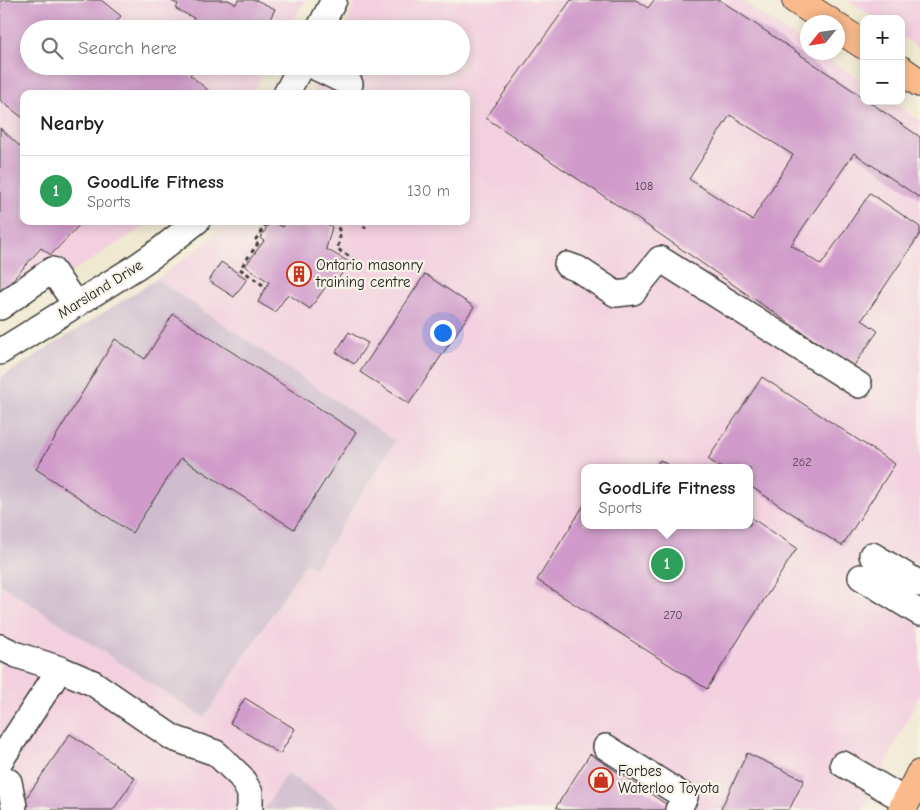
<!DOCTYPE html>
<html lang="en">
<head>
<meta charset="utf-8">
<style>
  :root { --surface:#fff; --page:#f6f6f6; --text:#202124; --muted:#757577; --line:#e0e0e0; --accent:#c8321e }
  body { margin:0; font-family:"Comic Neue",sans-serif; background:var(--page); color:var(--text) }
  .controls { position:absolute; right:15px; top:15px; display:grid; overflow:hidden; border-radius:10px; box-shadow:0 2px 12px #0003 }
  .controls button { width:45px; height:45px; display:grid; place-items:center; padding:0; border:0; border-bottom:1px solid var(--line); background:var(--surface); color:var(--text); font:25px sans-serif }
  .compass { position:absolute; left:800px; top:15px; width:45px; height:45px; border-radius:50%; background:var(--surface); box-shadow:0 2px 12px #0003; rotate:240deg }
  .you { position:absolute; left:442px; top:332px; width:18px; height:18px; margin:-12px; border:4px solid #fff; border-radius:50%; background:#1a73e8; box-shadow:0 0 0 8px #1a73e833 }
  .badge { display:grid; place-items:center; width:32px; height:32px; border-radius:50%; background:var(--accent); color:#fff; font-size:16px; font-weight:700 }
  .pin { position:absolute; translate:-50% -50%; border:2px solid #fff; box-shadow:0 1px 5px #0006 }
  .popup { position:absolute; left:581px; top:464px; width:172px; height:65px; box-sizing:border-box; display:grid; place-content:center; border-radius:10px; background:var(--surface); filter:drop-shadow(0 1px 4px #0005); font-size:16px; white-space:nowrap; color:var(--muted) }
  .popup b { font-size:19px; color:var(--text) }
  .popup::after { content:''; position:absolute; left:50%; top:100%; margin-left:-10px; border:10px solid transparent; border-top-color:var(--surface) }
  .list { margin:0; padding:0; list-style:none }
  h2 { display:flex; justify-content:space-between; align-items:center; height:65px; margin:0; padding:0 20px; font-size:21px }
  h2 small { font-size:16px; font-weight:400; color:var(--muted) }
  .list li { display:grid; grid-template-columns:32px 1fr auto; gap:15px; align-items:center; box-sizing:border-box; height:70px; padding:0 20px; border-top:1px solid var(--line) }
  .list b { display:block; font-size:19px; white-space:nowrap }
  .list p { margin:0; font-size:16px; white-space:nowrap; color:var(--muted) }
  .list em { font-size:16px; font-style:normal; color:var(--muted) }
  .icon { flex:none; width:28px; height:28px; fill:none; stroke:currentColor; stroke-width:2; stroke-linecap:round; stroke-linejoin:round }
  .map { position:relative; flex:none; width:920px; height:810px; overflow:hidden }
  .search { position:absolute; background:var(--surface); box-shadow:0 2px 12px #0003; left:20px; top:20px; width:450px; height:55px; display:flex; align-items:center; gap:12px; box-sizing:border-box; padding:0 18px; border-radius:28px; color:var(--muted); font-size:19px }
  .panel { position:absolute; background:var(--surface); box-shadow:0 2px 12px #0003; left:20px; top:90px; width:450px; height:135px; border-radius:10px }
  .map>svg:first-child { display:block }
</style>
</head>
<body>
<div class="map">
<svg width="920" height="810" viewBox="0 0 920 810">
  <rect width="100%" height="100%" fill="#f7f3e8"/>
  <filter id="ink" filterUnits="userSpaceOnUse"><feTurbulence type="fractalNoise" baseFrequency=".02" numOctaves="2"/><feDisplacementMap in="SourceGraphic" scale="10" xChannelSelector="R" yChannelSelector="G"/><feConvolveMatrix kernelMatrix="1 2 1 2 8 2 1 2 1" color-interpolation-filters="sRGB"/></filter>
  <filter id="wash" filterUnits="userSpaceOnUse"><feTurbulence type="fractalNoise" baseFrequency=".0096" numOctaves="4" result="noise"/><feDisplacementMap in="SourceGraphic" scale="20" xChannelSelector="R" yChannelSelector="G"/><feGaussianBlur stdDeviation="1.12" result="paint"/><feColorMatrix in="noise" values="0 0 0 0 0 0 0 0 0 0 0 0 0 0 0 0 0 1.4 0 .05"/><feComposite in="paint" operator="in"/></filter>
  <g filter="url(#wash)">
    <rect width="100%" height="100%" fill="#f0e9d1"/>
    <path fill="#f3cfdf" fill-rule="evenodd" d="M0,0H305L289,29H29V66H268L252,94H24V221H149L142,228L0,317Z
      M357,0H740L807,45L808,52L818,53L864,83V101H891L920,121V694L863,810H343L288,773L264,810H0V584L204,718L307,563L315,567L395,441L157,279L204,244L229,221H466V94H311L325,66H461V29H343ZM584,468H750V525H584Z
      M848,0H920V49L901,36V19H876Z"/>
    <path fill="#cfbdce" d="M157,279L395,441L315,568L306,563L204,718L0,584V378Z
      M287,773L343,810H264Z"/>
    <g id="blocks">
      <path fill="#d09bca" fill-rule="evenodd" d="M2,0H101L121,16L110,29H29V66H197L190,75L209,91L207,94H24V119L0,100V2Z
        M169,0H228L236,4L238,0H256L275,9L265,29H205L192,23L194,18L176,9L178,4Z
        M571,0H636L648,8L654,0H720L864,98V101H868L920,137V198L854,153L791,245L821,265L870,193L920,227V234L862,320L878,331L853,367L626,211L486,118ZM730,115L793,155L752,220L689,179Z
        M164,24L170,29H160Z
        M0,128L24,150V221H83L51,255L41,248L0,294Z
        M271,221L283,227L287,221H322L332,227L326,249L349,262L334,285L329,282L310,309L288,294L275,312L258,302L269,282L245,266L264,241L260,238Z
        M221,262L247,279L234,297L209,281Z
        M425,274L474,307L409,404L360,372Z
        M173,314L356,432L294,529L181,458L132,533L36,469L115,339L145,359Z
        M349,332L368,343L354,364L336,352Z
        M762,377L895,464L842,546L750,486V468H721L708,459Z
        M660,460L673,468H655Z
        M584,505V525H750V517L797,548L707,689L537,580Z
        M245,698L295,729L280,754L230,723Z
        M70,734L135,778L113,810H18Z
        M747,753L804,780L789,810H724L721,809Z
        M590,754L669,806L667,810H561L556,807Z"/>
    </g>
  </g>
  <g filter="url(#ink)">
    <use href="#blocks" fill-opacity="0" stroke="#3c3b37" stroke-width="1"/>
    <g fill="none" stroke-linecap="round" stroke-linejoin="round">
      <defs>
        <path id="minor" d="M319,29L334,0
          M313,66L350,84
          M286,94L301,66
          M567,265L578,269L616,294L633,292L660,259L859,385
          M0,307L52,270L76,305
          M0,352L136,267L159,251L197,221
          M872,555L920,584
          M861,577L920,613
          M0,647L17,655L60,669
          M606,747L685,797L678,810
          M0,761L60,669L93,683L173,738L216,753L241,777L250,793V808L249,810
          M843,764L906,801
          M0,776L9,782L14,806"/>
        <path id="major" d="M796,0L830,22
          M838,28L864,45
          M901,70L920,83
          M902,810L920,774"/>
      </defs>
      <use href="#minor" stroke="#3c3b37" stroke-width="28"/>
      <use href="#major" stroke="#3c3b37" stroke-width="30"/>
      <path stroke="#3c3b37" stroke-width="3" stroke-dasharray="4 4" stroke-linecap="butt" d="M333,221C342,230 341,237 337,249L359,262
        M357,221L366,228
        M263,285L240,269L259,242L256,239L268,221"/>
      <use href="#minor" stroke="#fff" stroke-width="25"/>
      <use href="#major" stroke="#fabb8c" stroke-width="28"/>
    </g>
  </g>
  <defs>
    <symbol id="building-ring" viewBox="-11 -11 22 22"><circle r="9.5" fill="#f7f3e8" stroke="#c8321e" stroke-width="1.5"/><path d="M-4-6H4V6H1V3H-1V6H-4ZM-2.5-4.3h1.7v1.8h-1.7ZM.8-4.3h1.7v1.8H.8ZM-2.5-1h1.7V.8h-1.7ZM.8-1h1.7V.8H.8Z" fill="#c8321e"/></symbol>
    <symbol id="shop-ring" viewBox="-11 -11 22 22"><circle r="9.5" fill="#f7f3e8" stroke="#c8321e" stroke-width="1.5"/><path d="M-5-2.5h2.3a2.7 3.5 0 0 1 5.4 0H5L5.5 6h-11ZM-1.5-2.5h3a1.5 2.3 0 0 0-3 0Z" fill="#c8321e"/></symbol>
  </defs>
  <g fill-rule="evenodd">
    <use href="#building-ring" x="285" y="260" width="28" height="28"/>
    <use href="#shop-ring" x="587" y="766" width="28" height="28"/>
  </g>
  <g text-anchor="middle" stroke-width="4.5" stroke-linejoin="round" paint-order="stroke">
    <g font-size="12" fill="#493c48">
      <text x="644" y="190">108</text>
      <text x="802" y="466">262</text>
      <text x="673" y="619">270</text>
    </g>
    <g font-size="15" fill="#1c1c1c" stroke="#f7f3e8" text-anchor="start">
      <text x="316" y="270">Ontario masonry<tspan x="316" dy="17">training centre</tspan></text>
      <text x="618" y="776">Forbes<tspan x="618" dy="17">Waterloo Toyota</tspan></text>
    </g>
    <g font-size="15" fill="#1c1c1c" stroke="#f7f3e8">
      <text transform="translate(100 289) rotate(-32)" y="5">Marsland Drive</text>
    </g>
  </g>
</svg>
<div class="controls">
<button>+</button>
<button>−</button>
</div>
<svg class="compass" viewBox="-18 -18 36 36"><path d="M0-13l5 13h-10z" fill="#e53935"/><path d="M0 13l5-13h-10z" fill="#757577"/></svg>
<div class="you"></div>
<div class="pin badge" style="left:667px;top:564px;background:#2e9e5b">1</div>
<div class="popup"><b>GoodLife Fitness</b>Sports</div>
<div class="search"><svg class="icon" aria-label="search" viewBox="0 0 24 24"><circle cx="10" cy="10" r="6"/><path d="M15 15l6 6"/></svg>Search here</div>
<section class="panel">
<h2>Nearby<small></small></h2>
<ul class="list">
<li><span class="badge" style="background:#2e9e5b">1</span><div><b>GoodLife Fitness</b><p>Sports</p></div><em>130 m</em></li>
</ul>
</section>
</div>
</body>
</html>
